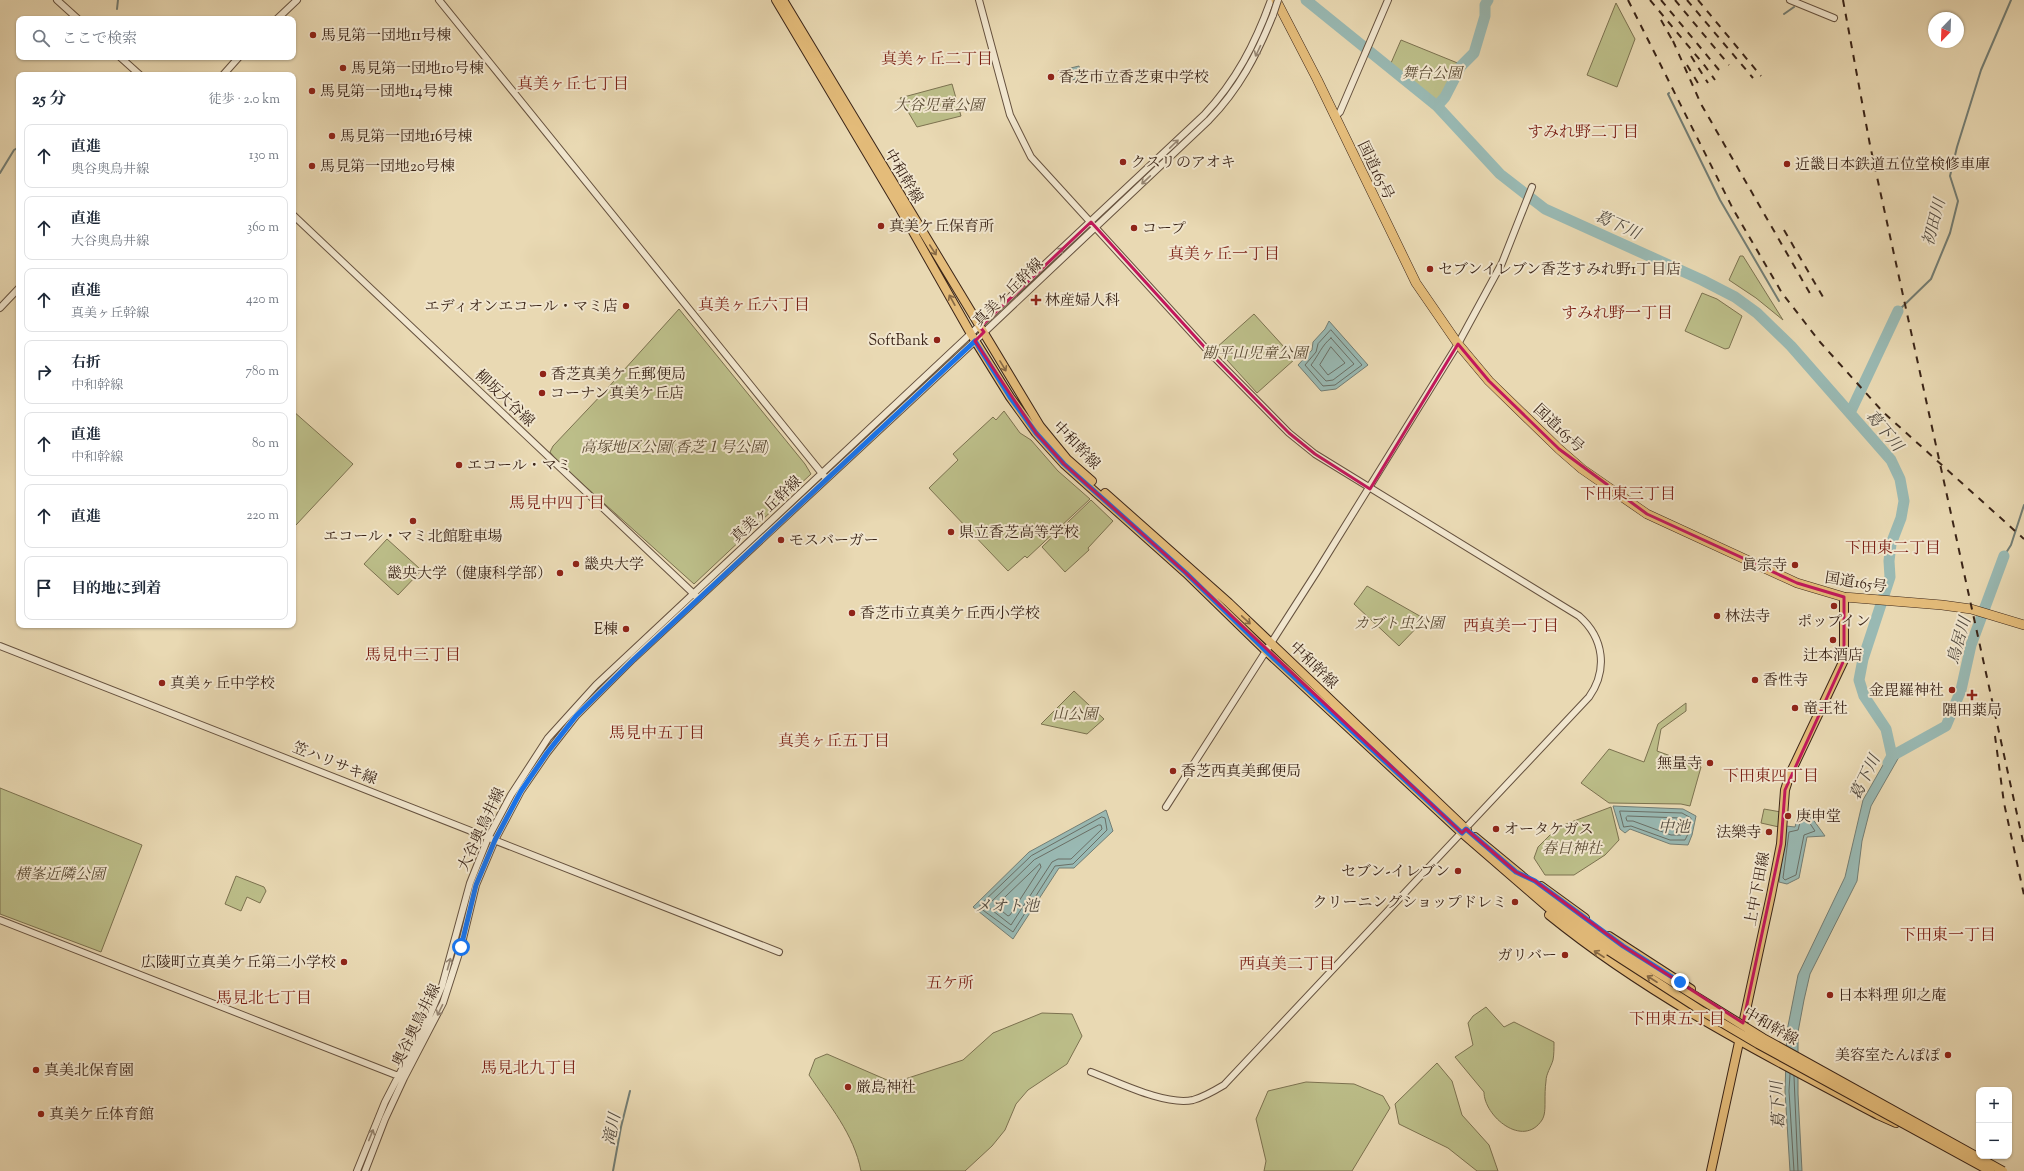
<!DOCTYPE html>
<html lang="ja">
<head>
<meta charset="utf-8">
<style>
  :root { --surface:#fff; --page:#f6f6f7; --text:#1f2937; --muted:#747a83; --line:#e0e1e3 }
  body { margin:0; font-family:"Sorts Mill Goudy","Noto Serif JP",serif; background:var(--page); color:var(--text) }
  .controls { position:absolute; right:12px; bottom:12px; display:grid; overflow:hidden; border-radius:8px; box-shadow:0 1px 3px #0004 }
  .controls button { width:36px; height:36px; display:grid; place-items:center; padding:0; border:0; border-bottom:1px solid var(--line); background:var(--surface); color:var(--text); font:20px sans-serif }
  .compass { position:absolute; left:1928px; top:12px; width:36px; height:36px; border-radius:50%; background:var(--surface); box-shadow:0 1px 3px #0004; rotate:203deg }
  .stop { position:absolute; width:12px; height:12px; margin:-9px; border:3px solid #1a73e8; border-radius:50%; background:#fff }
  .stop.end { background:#1a73e8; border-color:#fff; box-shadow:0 1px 4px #0008 }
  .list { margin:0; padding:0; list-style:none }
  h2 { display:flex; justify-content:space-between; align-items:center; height:52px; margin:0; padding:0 16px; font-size:17px }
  h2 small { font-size:13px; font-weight:400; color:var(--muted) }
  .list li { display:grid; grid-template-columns:26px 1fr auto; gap:12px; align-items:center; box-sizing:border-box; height:64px; margin:0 8px 8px; padding:0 8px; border:1px solid var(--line); border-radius:8px }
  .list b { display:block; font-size:15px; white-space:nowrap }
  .list p { margin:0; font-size:13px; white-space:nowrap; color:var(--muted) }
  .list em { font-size:13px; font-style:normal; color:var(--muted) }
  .icon { flex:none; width:22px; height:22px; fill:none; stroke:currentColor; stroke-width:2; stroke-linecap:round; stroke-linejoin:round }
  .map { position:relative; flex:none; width:2024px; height:1171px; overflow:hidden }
  .search { position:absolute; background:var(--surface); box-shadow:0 1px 3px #0004; left:16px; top:16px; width:280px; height:44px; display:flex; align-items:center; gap:10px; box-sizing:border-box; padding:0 14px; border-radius:8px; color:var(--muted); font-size:15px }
  .panel { position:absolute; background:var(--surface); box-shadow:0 1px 3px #0004; left:16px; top:72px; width:280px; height:556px; border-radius:8px }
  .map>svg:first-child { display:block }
</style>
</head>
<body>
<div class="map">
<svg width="2024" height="1171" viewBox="0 0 2024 1171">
  <rect width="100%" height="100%" fill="#e9d9b3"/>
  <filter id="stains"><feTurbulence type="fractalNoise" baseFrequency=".005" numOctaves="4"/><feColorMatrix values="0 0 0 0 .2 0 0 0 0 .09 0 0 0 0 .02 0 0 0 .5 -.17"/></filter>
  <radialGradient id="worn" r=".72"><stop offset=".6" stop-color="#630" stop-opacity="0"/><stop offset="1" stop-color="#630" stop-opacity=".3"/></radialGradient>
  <path fill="#bcbe89" stroke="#7c7250" d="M1616,3L1635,39L1617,87L1587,75Z
    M1401,40L1460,64L1442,98L1436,103L1391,63Z
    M952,84L961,116L917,127L900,98Z
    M1740,256H1743L1783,320L1756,298L1729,280Z
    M1702,293L1717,299L1742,316L1729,348L1725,349L1685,331Z
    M679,309L805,464L811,474L694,584L557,461L550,452L553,446L605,391Z
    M1254,314L1295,359L1257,393L1216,348Z
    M293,411L353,464L296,525H293Z
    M1004,411L1020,433L1031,440L1058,471L1090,499L1027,558L1025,556L1008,571L929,488L958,460L953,454L993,417L996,420Z
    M1091,500L1113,521L1088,548L1089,550L1065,572L1042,547Z
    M387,539L419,568V573L398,595L364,564Z
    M1367,586L1425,619L1399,646L1354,604Z
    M1074,691L1104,719L1087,734L1041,724Z
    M1686,703V711L1661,729L1657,751L1701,767L1690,806L1681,804L1609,803L1581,783L1609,749L1644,762L1658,724Z
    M0,788L142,845L101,952L0,914Z
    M1611,807L1619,840L1605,855L1574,875H1545L1534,858L1538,847L1558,827Z
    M1764,809L1781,812L1779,827L1761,823Z
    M236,876L264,887L266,891L260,903L247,897L241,911L225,904Z
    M1486,1007L1504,1027L1514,1022L1554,1042C1554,1048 1554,1055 1553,1060C1551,1067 1546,1074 1546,1081C1545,1088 1545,1095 1545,1102C1545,1109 1545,1115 1542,1120C1523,1149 1484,1116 1484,1092L1455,1057L1473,1045L1468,1023L1473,1016Z
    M1042,1013L1072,1014L1082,1036L1067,1064L1028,1090L1016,1104L1005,1130L992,1146L965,1171H861C854,1134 829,1105 809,1075L815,1059L827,1054L887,1080H902L963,1060L993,1033Z
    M1437,1063L1452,1081L1462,1115L1489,1145L1498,1171H1477L1448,1148L1399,1124L1395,1104Z
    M1306,1082L1354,1084L1383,1096L1390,1108L1352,1171H1264L1266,1161L1256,1119L1268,1091Z"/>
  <path fill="#99b9b3" stroke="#737e75" d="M1079,66L1082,78L1062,82L1058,71Z
    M1329,321L1368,365L1336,389L1321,391L1298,365L1312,350L1313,342L1325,329Z
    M1897,750L1899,757L1871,806L1862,841L1857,881L1810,974L1804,1000L1798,1032V1094L1802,1171H1790L1785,1091L1787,1031L1798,975L1845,877L1863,800L1887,758L1888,751Z
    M1613,806L1683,809L1696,816L1692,835L1688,845L1670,844L1630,829L1625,833L1620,829Z
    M1106,810L1113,831L1074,868H1059L1013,939L973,907L1029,852Z
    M1799,811L1812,818L1825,836L1807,837L1799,878L1787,884L1779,882L1786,826L1795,827Z"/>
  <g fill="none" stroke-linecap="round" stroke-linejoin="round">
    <path stroke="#6a6f66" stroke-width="1" d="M1331,330L1362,365L1335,385L1323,386L1305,365L1316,352L1318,344Z
      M1331,338L1354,364L1333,380L1326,381L1311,365C1318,356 1322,345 1331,338Z
      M1331,347L1345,363L1328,375L1320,365Z
      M1620,811L1682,813L1691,818L1688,834L1685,840H1670L1631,826L1624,827Z
      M1628,816L1681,818L1685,821L1681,835H1671L1633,821H1627L1626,818Z
      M1102,817L1105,818L1107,830L1073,864L1055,866L1013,932L980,908V905L1031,856Z
      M1804,819L1809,822L1815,831L1804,835L1796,875L1785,880L1783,878L1789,832L1798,830L1801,819Z
      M1099,825H1101L1102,829L1071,859H1058L1052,862L1011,925L988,907V905L1034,860Z
      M1040,864L1041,867L1010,915L1008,916L997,907V905Z
      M1790,1074L1789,1091L1794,1171
      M1794,1076L1798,1171"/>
    <path stroke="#737e75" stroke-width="2" d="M117,9L118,0
      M1784,14L1794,7
      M1669,93L1668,94L1720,200L1779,301
      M0,173L14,150L19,147
      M1898,311L1931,279L1950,233L1958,201L1950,176L1957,147L1981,70L2011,0
      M2004,556L2011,545L2024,505
      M613,1171L621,1127L630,1091"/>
    <path stroke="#99b9b3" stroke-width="11" d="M1306,0L1437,106L1500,174L1545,209L1702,280L1735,297L1757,313L1791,346L1891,460L1900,479L1904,501L1901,518L1891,544L1889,561L1890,577L1863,659L1859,680L1864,696L1886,729L1892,756L1888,763
      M1437,106L1445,97L1461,66L1474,53L1485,16V5L1488,0
      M1850,413L1898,311
      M1892,756L1946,726L1961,690L1971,645L2004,556"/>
    <defs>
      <path id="minor" d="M57,0L78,19
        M439,0L824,476
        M979,0L1010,115L1031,157L1209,352L1289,433L1315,454L1579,616C1604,638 1608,670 1589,697L1224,1085C1214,1091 1204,1097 1193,1100C1165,1106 1118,1082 1091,1072
        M1790,0L1834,18
        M277,19L297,0
        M120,57L140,75
        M223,75L239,57
        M1335,117L1340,112L1388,0
        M293,215L696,596
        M0,308L19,288
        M0,646L779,952
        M1166,807L1316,573L1458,344L1502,263L1532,187
        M0,920L401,1077
        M357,1171L385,1102L429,1017L442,986L470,883L488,838L511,795L548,738L596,685L1204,115C1236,81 1255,44 1271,0
        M365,1171L385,1119L404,1078L443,1003L461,947L476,885L495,840L521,791L547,753L576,716L633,659L975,341L1209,120C1239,89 1257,55 1273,15"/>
      <path id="major" d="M776,0L899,207L971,334L1010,397L1036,433L1064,464L1186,573L1266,651L1462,833L1552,911L1609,951
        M783,0L1040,426L1067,459L1092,481
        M1105,493L1229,603L1467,830
        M1475,837L1557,905L1613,945
        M1541,886L1585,918
        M1549,915C1649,996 1764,1055 1878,1115L1896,1123
        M1609,936L1691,989
        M1711,1171L1771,895L1781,844L1785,790L1790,774L1844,660V597"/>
      <path id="highway" d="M1276,0L1317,79L1416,283L1458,344L1489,381L1559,449L1582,469L1647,514L1797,583L1844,597L1942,605L1971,609L2024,625"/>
    </defs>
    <use href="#minor" stroke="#66523f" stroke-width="8"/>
    <use href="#major" stroke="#3b2518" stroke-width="10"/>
    <use href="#highway" stroke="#3b2518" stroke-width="10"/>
    <use href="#minor" stroke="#f1e6ce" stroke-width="6"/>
    <use href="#major" stroke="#e4bc7a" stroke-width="8"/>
    <use href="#highway" stroke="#e4bc7a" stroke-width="9"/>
    <path stroke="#3b2518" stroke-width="2" stroke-dasharray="7 7" stroke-linecap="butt" d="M1628,0L1733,209L1782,293L1820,342L1883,412L2024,539
      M1650,0L1705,66L1715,80
      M1661,0L1719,70
      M1675,0L1729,65
      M1687,0L1753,78
      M1698,0L1761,76
      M1843,0L1870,145L2024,846
      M1661,20L1675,45
      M1673,41L1701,104L1812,297
      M1691,56L1708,83
      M1687,65L1701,88
      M1784,230L1823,297
      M1995,736L2004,803L2024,895"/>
    <defs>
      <path id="minor-bridge" d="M1273,15L1278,0"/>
      <path id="major-bridge" d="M1613,945L1763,1038L2003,1171
        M1609,951L1702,1011L1758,1044L1990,1171"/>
    </defs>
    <use href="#minor-bridge" stroke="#66523f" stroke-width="8" stroke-linecap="butt"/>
    <use href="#major-bridge" stroke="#3b2518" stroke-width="10" stroke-linecap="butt"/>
    <use href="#minor-bridge" stroke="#f1e6ce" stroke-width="6"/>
    <use href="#major-bridge" stroke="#e4bc7a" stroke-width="8"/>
  </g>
  <defs><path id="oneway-shaft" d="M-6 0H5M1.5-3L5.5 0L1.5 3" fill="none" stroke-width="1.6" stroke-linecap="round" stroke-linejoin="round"/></defs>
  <g stroke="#968673">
    <use href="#oneway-shaft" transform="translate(1258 51) rotate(115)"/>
    <use href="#oneway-shaft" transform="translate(1174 144) rotate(-44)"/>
    <use href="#oneway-shaft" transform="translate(1146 180) rotate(137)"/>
    <use href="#oneway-shaft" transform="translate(1059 252) rotate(-44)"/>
    <use href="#oneway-shaft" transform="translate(449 964) rotate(-74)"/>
    <use href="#oneway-shaft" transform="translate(440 1010) rotate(116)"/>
    <use href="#oneway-shaft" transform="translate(371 1135) rotate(-68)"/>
  </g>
  <g stroke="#876944">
    <use href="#oneway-shaft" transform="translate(933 250) rotate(57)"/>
    <use href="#oneway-shaft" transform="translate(952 300) rotate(-119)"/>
    <use href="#oneway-shaft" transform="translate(1003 366) rotate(59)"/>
    <use href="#oneway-shaft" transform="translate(1246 620) rotate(43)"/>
    <use href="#oneway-shaft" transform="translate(1599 954) rotate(-147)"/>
    <use href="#oneway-shaft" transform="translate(1652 979) rotate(-147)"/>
  </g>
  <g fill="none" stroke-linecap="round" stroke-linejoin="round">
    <path stroke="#1a73e8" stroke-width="5" d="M461,947L476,885L495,840L521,791L547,753L576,716L633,660L975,341L1010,397L1036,433L1064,464L1186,573L1266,651L1462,833L1466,829L1516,872L1535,881L1623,946L1680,982"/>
  </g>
  <path fill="none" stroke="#c2185b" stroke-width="3" stroke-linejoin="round" d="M1091,222L1209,352L1289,433L1315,454L1370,489L1458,344L1489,381L1559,449L1647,514L1797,583L1844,597V660L1785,790L1781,844L1743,1023L1623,946L1535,881L1516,872L1466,829L1462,833L1186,573L1064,464L1036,433L975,341L984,332L980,327Z"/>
  <g fill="#8f2418" stroke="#f1e6ce" stroke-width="1.5">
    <circle cx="313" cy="35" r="4"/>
    <circle cx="343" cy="68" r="4"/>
    <circle cx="1051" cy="77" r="4"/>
    <circle cx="312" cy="91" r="4"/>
    <circle cx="332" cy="136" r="4"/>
    <circle cx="1123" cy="162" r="4"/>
    <circle cx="1787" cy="164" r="4"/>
    <circle cx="312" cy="166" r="4"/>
    <circle cx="881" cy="226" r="4"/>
    <circle cx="1134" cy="228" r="4"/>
    <circle cx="1430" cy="269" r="4"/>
    <path d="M1034 294h4v4h4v4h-4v4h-4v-4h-4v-4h4z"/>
    <circle cx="626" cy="306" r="4"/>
    <circle cx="937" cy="340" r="4"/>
    <circle cx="543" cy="374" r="4"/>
    <circle cx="542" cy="393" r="4"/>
    <circle cx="459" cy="465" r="4"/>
    <circle cx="413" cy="521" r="4"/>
    <circle cx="951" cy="532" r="4"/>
    <circle cx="781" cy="540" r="4"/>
    <circle cx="576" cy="564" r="4"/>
    <circle cx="1795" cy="565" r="4"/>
    <circle cx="560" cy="573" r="4"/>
    <circle cx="1834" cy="606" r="4"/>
    <circle cx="852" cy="613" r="4"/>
    <circle cx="1717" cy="616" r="4"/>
    <circle cx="626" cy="629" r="4"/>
    <circle cx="1833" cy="640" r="4"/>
    <circle cx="1755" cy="680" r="4"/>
    <circle cx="162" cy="683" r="4"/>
    <circle cx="1952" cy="690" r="4"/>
    <path d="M1970 689h4v4h4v4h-4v4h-4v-4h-4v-4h4z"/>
    <circle cx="1795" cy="708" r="4"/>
    <circle cx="1710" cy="763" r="4"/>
    <circle cx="1173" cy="771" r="4"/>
    <circle cx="1788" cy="816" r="4"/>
    <circle cx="1496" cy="829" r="4"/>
    <circle cx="1769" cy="832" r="4"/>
    <circle cx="1458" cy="871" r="4"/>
    <circle cx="1515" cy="902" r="4"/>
    <circle cx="1565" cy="955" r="4"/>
    <circle cx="344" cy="962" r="4"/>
    <circle cx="1830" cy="995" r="4"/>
    <circle cx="1948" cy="1055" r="4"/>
    <circle cx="36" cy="1070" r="4"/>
    <circle cx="848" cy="1087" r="4"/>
    <circle cx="41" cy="1114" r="4"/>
  </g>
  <g text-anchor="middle" stroke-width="4" stroke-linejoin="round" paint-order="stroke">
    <g font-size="15" fill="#3b2518" stroke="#f1e6ce" text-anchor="start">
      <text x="321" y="40">馬見第一団地11号棟</text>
      <text x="351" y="73">馬見第一団地10号棟</text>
      <text x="1059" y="82">香芝市立香芝東中学校</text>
      <text x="320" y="96">馬見第一団地14号棟</text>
      <text x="340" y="141">馬見第一団地16号棟</text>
      <text x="1131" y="167">クスリのアオキ</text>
      <text x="1795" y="169">近畿日本鉄道五位堂検修車庫</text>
      <text x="320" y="171">馬見第一団地20号棟</text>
      <text x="889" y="231">真美ケ丘保育所</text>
      <text x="1142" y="233">コープ</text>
      <text x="1438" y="274">セブンイレブン香芝すみれ野1丁目店</text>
      <text x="1045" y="305">林産婦人科</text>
      <text x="618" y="311" text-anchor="end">エディオンエコール・マミ店</text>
      <text x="929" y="345" text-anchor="end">SoftBank</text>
      <text x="551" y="379">香芝真美ケ丘郵便局</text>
      <text x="550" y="398">コーナン真美ケ丘店</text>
      <text x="467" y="470">エコール・マミ</text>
      <text x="959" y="537">県立香芝高等学校</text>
      <text x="413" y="541" text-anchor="middle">エコール・マミ北館駐車場</text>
      <text x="789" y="545">モスバーガー</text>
      <text x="584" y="569">畿央大学</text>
      <text x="1787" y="570" text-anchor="end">眞宗寺</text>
      <text x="552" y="578" text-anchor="end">畿央大学（健康科学部）</text>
      <text x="860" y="618">香芝市立真美ケ丘西小学校</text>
      <text x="1725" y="621">林法寺</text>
      <text x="1834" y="626" text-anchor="middle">ポップイン</text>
      <text x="618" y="634" text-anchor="end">E棟</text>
      <text x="1833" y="660" text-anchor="middle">辻本酒店</text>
      <text x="1763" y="685">香性寺</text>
      <text x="170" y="688">真美ヶ丘中学校</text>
      <text x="1944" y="695" text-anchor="end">金毘羅神社</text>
      <text x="1803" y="713">竜王社</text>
      <text x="1972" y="715" text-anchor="middle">隅田薬局</text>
      <text x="1702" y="768" text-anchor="end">無量寺</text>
      <text x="1181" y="776">香芝西真美郵便局</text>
      <text x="1796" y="821">庚申堂</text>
      <text x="1504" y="834">オータケガス</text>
      <text x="1761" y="837" text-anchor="end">法樂寺</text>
      <text x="1450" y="876" text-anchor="end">セブン-イレブン</text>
      <text x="1507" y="907" text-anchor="end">クリーニングショップドレミ</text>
      <text x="1557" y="960" text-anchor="end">ガリバー</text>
      <text x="336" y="967" text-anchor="end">広陵町立真美ケ丘第二小学校</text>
      <text x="1838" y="1000">日本料理 卯之庵</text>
      <text x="1940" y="1060" text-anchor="end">美容室たんぽぽ</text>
      <text x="44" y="1075">真美北保育園</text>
      <text x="856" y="1092">厳島神社</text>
      <text x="49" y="1119">真美ケ丘体育館</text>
    </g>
    <g font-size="15" font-style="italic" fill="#5b4b34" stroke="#f1e6ce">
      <text x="1432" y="78">舞台公園</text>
      <text x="939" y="110">大谷児童公園</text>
      <text x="1255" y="358">勘平山児童公園</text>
      <text x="675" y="452">高塚地区公園(香芝１号公園)</text>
      <text x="1399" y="628">カブト虫公園</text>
      <text x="1075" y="719">山公園</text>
      <text x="1572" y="853">春日神社</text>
      <text x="60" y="879">横峯近隣公園</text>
    </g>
    <g font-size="15" fill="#3b2518" stroke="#f1e6ce">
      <text transform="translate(1376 170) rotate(64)" y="5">国道165号</text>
      <text transform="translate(904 176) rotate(59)" y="5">中和幹線</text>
      <text transform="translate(1008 292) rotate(-44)" y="5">真美ヶ丘幹線</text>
      <text transform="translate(505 398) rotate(43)" y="5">柳坂大谷線</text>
      <text transform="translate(1559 428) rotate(43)" y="5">国道165号</text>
      <text transform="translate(1077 445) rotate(46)" y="5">中和幹線</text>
      <text transform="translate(766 509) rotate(-43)" y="5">真美ヶ丘幹線</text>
      <text transform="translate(1856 582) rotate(9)" y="5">国道165号</text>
      <text transform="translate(1314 665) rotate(44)" y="5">中和幹線</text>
      <text transform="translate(335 763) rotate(22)" y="5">笠ハリサキ線</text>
      <text transform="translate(481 829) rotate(-65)" y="5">大谷奥鳥井線</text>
      <text transform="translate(1757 889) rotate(-79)" y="5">上中下田線</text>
      <text transform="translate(416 1025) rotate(-64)" y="5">奥谷奥鳥井線</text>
      <text transform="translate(1771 1026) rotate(30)" y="5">中和幹線</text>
    </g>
    <g font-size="16" fill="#7a1f14" stroke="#f1e6ce">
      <text x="937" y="64">真美ヶ丘二丁目</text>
      <text x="573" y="89">真美ヶ丘七丁目</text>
      <text x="1583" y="137">すみれ野二丁目</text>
      <text x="1224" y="259">真美ヶ丘一丁目</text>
      <text x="754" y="310">真美ヶ丘六丁目</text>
      <text x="1617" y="318">すみれ野一丁目</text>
      <text x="1628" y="499">下田東三丁目</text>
      <text x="557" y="508">馬見中四丁目</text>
      <text x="1893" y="553">下田東二丁目</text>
      <text x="1511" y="631">西真美一丁目</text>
      <text x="413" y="660">馬見中三丁目</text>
      <text x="657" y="738">馬見中五丁目</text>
      <text x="834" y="746">真美ヶ丘五丁目</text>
      <text x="1771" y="781">下田東四丁目</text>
      <text x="1948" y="940">下田東一丁目</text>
      <text x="1287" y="969">西真美二丁目</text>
      <text x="950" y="988">五ケ所</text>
      <text x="264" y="1003">馬見北七丁目</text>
      <text x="1677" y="1024">下田東五丁目</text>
      <text x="529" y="1073">馬見北九丁目</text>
    </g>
    <g font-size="16" font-style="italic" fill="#524a3f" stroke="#f1e6ce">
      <text transform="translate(1933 222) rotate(-75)" y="6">初田川</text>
      <text transform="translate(1618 224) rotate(24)" y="6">葛下川</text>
      <text transform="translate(1885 430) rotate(50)" y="6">葛下川</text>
      <text transform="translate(1958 640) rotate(-74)" y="6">鳥居川</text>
      <text transform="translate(1864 777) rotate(-64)" y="6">葛下川</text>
      <text x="1674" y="832">中池</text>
      <text x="1007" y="911">メオト池</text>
      <text transform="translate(1777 1105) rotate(-93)" y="6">葛下川</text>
      <text transform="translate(611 1129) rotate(-78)" y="6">滝川</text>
    </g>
  </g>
  <rect width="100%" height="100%" filter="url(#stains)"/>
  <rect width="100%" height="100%" fill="url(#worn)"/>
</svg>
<div class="controls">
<button>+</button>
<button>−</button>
</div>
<svg class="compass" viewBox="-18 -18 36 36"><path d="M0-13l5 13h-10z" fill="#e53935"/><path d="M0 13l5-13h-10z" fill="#747a83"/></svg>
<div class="stop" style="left:461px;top:947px"></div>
<div class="stop end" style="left:1680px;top:982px"></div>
<div class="search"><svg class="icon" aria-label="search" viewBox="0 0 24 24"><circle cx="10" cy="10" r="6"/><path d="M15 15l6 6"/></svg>ここで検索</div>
<section class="panel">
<h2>25 分<small>徒歩 · 2.0 km</small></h2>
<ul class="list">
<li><svg class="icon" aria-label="ahead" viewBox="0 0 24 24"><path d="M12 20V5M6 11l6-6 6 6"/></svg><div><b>直進</b><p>奥谷奥鳥井線</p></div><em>130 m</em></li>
<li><svg class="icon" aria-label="ahead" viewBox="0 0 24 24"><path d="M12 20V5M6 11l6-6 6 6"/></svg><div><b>直進</b><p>大谷奥鳥井線</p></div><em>360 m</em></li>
<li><svg class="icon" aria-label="ahead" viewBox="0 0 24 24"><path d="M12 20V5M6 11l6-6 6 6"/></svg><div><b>直進</b><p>真美ヶ丘幹線</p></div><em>420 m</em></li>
<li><svg class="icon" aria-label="right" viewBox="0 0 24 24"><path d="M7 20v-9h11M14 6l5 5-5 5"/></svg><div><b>右折</b><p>中和幹線</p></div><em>780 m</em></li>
<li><svg class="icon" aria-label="ahead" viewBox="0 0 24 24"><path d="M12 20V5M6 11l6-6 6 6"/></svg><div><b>直進</b><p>中和幹線</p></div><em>80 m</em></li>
<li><svg class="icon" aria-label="ahead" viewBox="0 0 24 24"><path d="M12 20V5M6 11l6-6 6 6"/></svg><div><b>直進</b></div><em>220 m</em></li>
<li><svg class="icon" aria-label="arrive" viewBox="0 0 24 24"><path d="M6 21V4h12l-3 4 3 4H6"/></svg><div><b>目的地に到着</b></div></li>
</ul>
</section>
</div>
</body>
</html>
